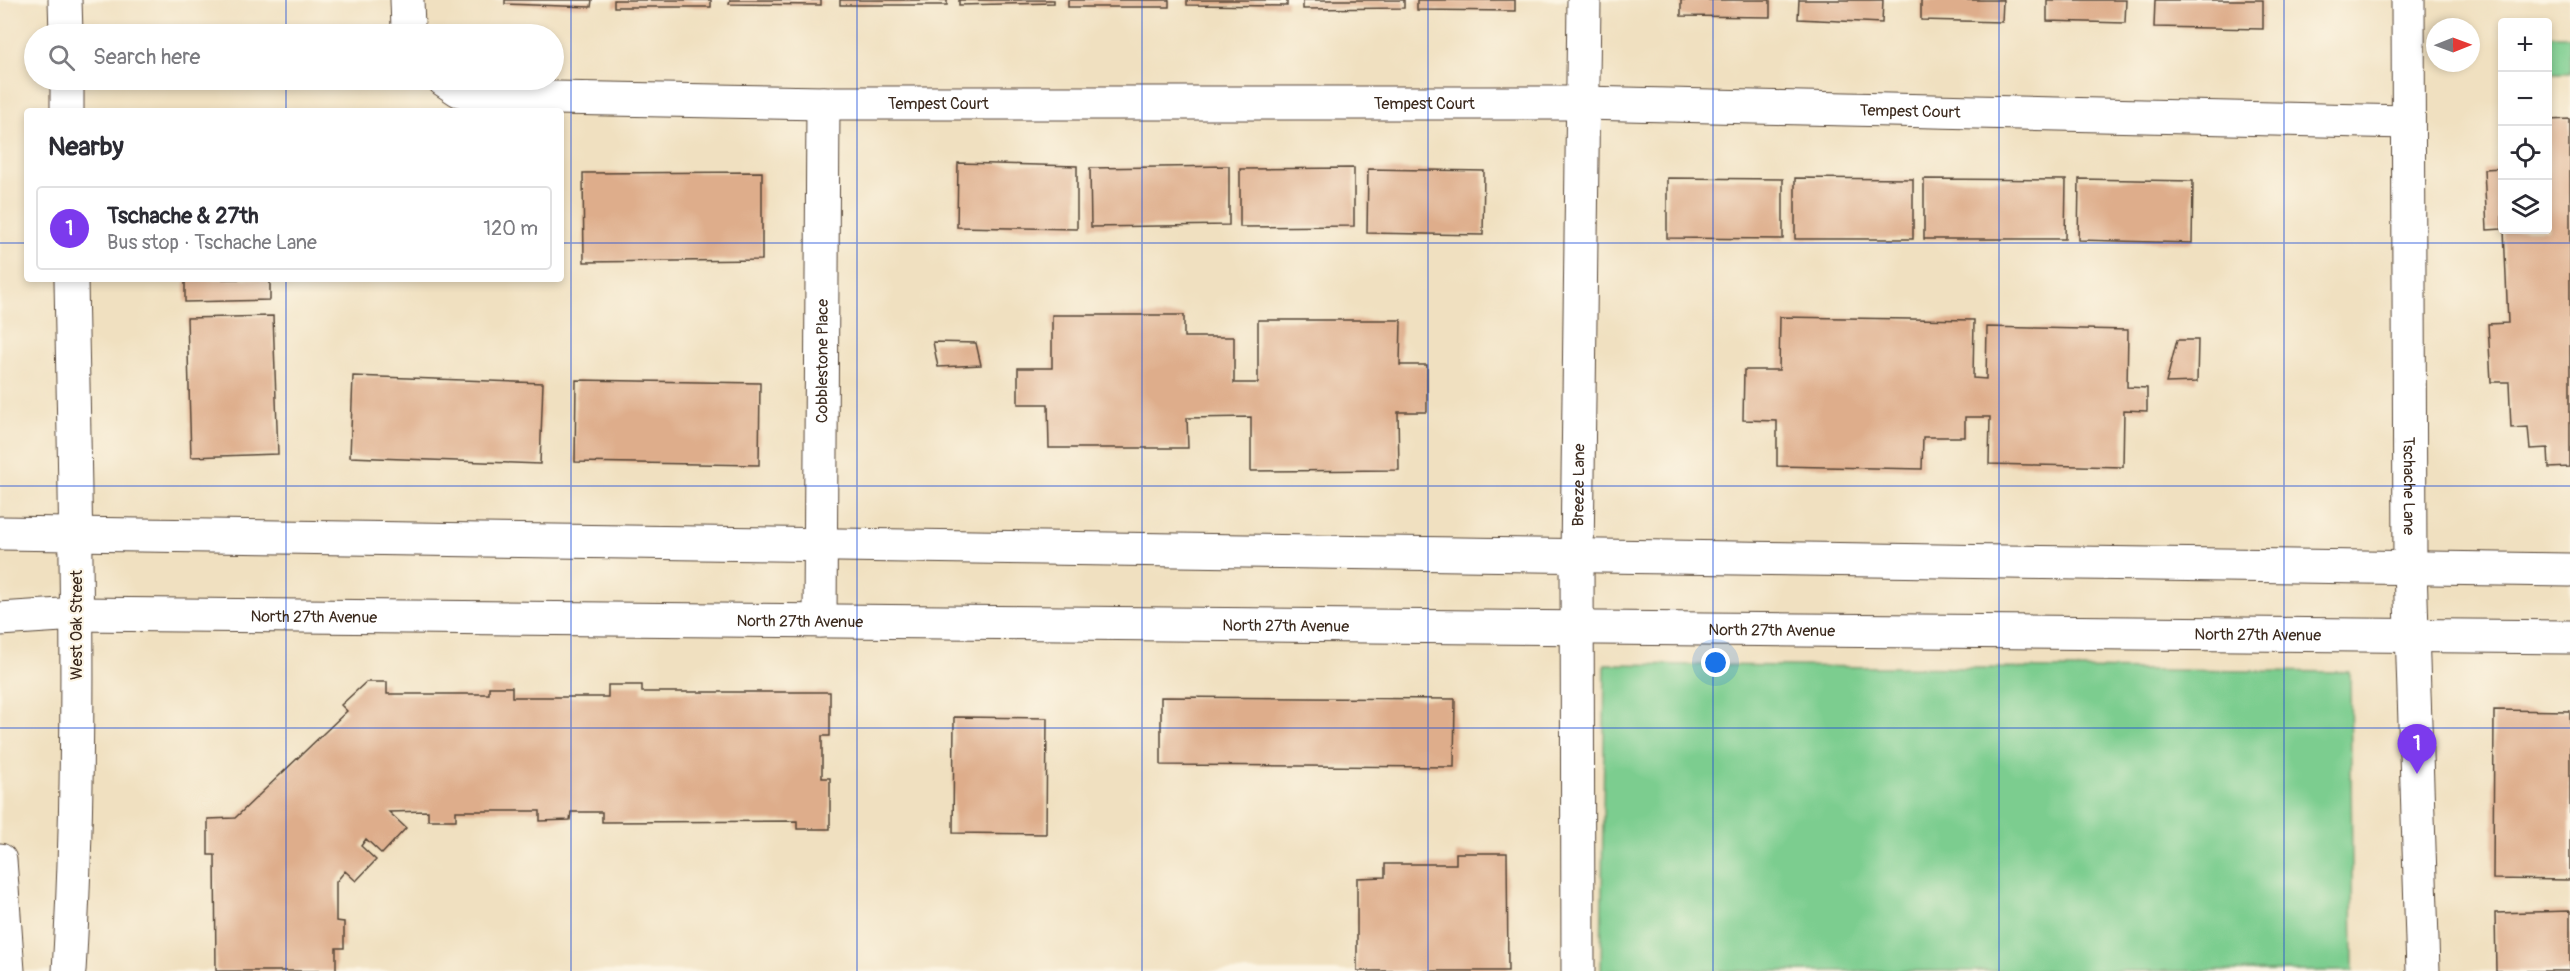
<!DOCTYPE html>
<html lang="en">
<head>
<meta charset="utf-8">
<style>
  :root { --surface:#fff; --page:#f2f2f3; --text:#2b2b33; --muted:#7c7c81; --line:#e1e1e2; --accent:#7c3aed }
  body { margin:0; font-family:Pangolin,sans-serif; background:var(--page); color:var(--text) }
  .controls { position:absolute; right:18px; top:18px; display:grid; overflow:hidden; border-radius:6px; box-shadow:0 3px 9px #0003 }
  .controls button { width:54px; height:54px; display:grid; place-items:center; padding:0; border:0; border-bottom:2px solid var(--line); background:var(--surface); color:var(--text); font:30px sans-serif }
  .compass { position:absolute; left:2426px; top:18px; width:54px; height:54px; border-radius:50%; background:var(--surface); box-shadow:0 3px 9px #0003; rotate:89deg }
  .you { position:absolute; left:1716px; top:663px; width:21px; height:21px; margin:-15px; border:4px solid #fff; border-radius:50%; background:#1a73e8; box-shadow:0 0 0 9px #1a73e833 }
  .badge { display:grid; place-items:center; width:39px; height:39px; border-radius:50%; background:var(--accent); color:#fff; font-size:20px; font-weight:700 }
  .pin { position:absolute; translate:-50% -50px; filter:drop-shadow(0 2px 3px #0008) }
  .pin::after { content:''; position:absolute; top:32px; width:21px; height:18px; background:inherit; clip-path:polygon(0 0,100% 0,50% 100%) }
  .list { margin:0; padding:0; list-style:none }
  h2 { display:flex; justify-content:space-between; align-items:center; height:78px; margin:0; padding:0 24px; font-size:26px }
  h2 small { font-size:20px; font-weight:400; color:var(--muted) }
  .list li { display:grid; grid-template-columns:39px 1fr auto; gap:18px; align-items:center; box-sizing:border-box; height:84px; margin:0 12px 12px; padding:0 12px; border:2px solid var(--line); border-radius:6px }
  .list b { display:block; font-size:22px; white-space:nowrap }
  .list p { margin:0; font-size:20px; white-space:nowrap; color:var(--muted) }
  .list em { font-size:20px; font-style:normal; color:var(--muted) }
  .icon { flex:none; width:33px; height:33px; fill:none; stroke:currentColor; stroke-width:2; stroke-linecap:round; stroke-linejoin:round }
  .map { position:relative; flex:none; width:2570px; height:971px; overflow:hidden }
  .search { position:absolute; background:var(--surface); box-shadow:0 3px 9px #0003; left:24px; top:24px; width:540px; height:66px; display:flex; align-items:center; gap:15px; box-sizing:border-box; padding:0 21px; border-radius:33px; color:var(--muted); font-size:22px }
  .panel { position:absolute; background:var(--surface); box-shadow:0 3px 9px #0003; left:24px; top:108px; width:540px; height:174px; border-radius:6px }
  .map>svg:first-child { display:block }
</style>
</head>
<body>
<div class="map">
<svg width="2570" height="971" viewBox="0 0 2570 971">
  <rect width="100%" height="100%" fill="#fcf5e5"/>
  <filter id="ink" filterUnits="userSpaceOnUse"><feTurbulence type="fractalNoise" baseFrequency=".0167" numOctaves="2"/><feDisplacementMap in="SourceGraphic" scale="12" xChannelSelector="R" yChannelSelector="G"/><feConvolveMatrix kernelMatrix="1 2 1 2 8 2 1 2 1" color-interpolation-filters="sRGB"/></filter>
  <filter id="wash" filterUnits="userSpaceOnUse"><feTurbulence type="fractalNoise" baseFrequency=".008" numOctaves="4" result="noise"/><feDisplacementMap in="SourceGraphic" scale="24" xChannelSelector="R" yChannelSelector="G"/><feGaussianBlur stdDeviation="1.35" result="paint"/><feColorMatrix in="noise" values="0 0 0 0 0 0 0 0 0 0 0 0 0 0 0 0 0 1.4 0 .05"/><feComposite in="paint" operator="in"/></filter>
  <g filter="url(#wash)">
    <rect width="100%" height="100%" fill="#f0e0c0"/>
    <path fill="#7bcd8f" stroke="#5b7c56" stroke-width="1.5" d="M2548,36H2570V73H2548Z
      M1605,664L2350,672L2353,971H1601Z"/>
    <g id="blocks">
      <path fill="#dead8b" d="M505,0H592L591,7L505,4Z
        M614,0H711V7H614Z
        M730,0H821V5L729,4Z
        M840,0H947V5H840Z
        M959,0H1054V3L959,5Z
        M1068,0H1169V7H1068Z
        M1187,0H1287V6L1187,5Z
        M1303,0H1404V8L1303,9Z
        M1417,0H1515V11L1417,10Z
        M1681,0H1770V17L1681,16Z
        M1799,0H1883L1882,23L1798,19Z
        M1921,0H2003L2002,22L1921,20Z
        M2047,0H2126L2125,23L2047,21Z
        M2155,0H2263V29L2154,27Z
        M2570,119V467L2549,468L2548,448L2530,449L2528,427L2511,428L2509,382H2491L2488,324L2508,323L2504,230H2548V120Z
        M958,163L1077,166V229L957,227Z
        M1229,166V225L1091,227L1090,168Z
        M1354,168V226L1240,227V169Z
        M2502,168V229L2487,230L2484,169Z
        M1368,169L1484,171L1483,235L1367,233Z
        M762,172V260L584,262L583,173Z
        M1667,178L1783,179V239L1667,238Z
        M1795,178L1913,179V239H1795Z
        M1924,179L2066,180L2065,239H1924Z
        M2079,179L2193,181L2192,243L2078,240Z
        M185,279H270V300L185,302Z
        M1052,315H1184V337H1234V383H1258V320H1401L1400,365H1427V412H1398L1399,470L1251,471V417L1187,418L1188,448H1049L1048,404H1018V368H1052Z
        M273,316L278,454L191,457L187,318Z
        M1780,317L1974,320L1973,378L1986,379L1987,327L2128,330L2127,387L2147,388V411L2124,410L2123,467L1989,464L1990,417H1965V437H1923L1922,469L1777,466V421L1743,420L1744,370H1779Z
        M2177,340H2198L2197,382L2166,383Z
        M933,342L976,343L981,365L938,367Z
        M353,376L543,383L540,464L350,457Z
        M576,380L760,383L759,465L575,462Z
        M366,682H387V694H489V687H512V697H608V685H642V692H830V736H822V778H830V829H797V821L602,822V812H571L570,820L540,821V811H456V820H428V811L389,812L406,828L382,854L366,839L361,846L376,860L356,881L345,871L336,882V921L344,922V948H336V971H216L215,855H208V819L235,818L347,711L341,705Z
        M1161,697L1455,699L1454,767L1161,765Z
        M2494,710L2570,711V880L2493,879Z
        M954,717L1047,718L1046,834L953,833Z
        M1456,853H1507L1508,971H1357V878L1385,877V864H1456Z
        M2570,911V971H2496L2495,913Z"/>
    </g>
  </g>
  <g filter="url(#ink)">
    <use href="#blocks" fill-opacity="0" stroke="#564536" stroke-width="1.5"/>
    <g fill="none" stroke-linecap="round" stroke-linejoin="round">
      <defs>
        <g id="street">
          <path d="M407,0L408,28L411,34"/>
          <path id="s1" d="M2408,0L2410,568"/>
          <path id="s2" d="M444,80L459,90L495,97L823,103H1583L2407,122"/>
          <path id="s3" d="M820,621L823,103"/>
          <path id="s4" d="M1578,971L1577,557L1584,0"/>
        </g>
        <g id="secondary">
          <path d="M65,0L66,34"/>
          <path d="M67,80V111"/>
          <path d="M0,533L2570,570"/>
          <path d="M2410,568L2423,971"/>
          <path id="s5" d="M0,619L77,614L2570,637"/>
          <path d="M0,860L8,971"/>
          <path d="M69,971C83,741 75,509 71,279"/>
        </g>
      </defs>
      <use href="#street" stroke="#564536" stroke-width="35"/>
      <use href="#secondary" stroke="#564536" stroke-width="35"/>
      <use href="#street" stroke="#fff" stroke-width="33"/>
      <use href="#secondary" stroke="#fff" stroke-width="33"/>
    </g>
  </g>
  <path fill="none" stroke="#1d4ed8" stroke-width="1.5" stroke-opacity="0.55" d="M286,0V34M571,0V971M857,0V971M1142,0V971M1428,0V971M1713,0V971M1999,0V971M2284,0V971M286,80V111M0,243H27M561,243H2570M286,279V971M0,486H2570M0,728H2570"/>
  <g text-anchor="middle" stroke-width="4.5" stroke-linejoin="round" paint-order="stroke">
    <g font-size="16" fill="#3b2a1e" stroke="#fcf5e5">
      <text dy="6" stroke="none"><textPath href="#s2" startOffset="498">Tempest Court</textPath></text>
      <text dy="6" stroke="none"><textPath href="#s2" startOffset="984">Tempest Court</textPath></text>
      <text dy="6" stroke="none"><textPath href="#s2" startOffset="1470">Tempest Court</textPath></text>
      <text dy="6" stroke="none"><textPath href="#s3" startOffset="260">Cobblestone Place</textPath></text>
      <text dy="6" stroke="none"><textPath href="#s4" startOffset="486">Breeze Lane</textPath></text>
      <text dy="6" stroke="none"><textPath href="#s1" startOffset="486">Tschache Lane</textPath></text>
      <text dy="6" stroke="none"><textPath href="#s5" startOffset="314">North 27th Avenue</textPath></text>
      <text dy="6" stroke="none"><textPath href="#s5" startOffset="800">North 27th Avenue</textPath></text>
      <text transform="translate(76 625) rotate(-90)" y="6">West Oak Street</text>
      <text dy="6" stroke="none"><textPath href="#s5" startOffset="1286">North 27th Avenue</textPath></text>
      <text dy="6" stroke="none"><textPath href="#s5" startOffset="1772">North 27th Avenue</textPath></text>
      <text dy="6" stroke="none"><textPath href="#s5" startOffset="2258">North 27th Avenue</textPath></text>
    </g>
  </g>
</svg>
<div class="controls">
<button>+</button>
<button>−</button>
<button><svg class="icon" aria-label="locate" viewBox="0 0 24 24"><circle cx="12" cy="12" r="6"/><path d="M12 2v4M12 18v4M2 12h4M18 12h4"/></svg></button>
<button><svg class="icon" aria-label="layers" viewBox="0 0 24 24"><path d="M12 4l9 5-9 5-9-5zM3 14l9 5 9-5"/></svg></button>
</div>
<svg class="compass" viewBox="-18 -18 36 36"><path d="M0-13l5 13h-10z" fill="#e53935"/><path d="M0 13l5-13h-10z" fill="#7c7c81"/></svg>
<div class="you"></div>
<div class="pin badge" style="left:2417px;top:774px">1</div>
<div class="search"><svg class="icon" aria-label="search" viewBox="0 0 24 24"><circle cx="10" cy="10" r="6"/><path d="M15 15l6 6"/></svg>Search here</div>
<section class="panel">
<h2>Nearby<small></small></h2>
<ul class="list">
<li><span class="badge">1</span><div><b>Tschache &amp; 27th</b><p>Bus stop · Tschache Lane</p></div><em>120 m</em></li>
</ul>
</section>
</div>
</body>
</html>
